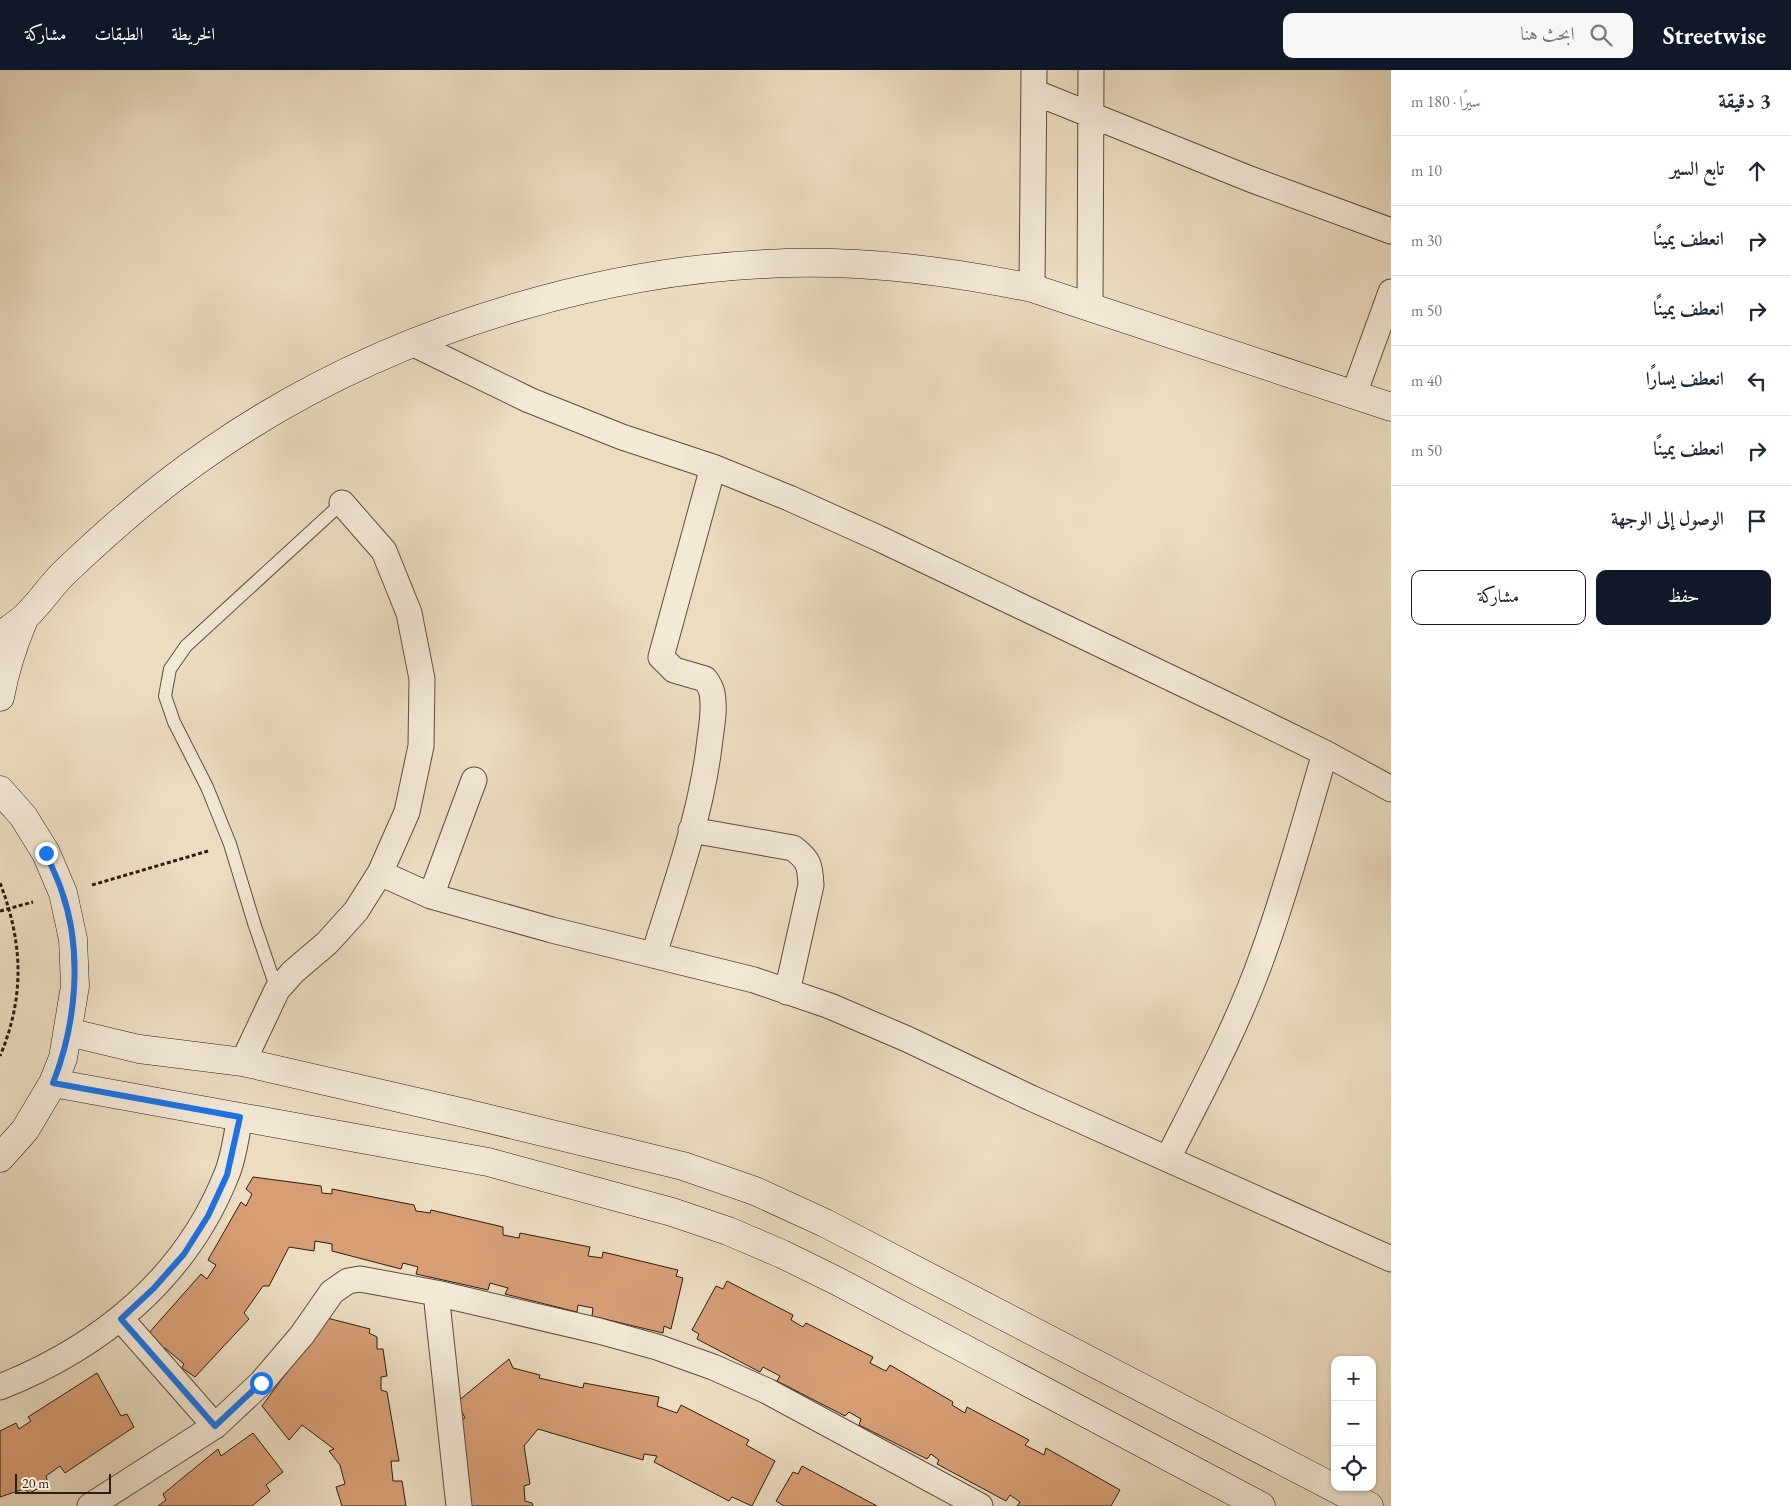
<!DOCTYPE html>
<html lang="ar">
<head>
<meta charset="utf-8">
<style>
  :root { --surface:#fff; --page:#f6f6f7; --text:#1f2937; --muted:#747a83; --line:#e0e1e3; --accent:#111827 }
  body { margin:0; font-family:"EB Garamond",Amiri,serif; background:var(--page); color:var(--text); direction:rtl }
  .controls { position:absolute; right:15px; bottom:15px; display:grid; overflow:hidden; border-radius:10px; box-shadow:0 1px 4px #0004 }
  .controls button { width:45px; height:45px; display:grid; place-items:center; padding:0; border:0; border-bottom:1px solid var(--line); background:var(--surface); color:var(--text); font:25px sans-serif }
  .scale { position:absolute; left:15px; bottom:12px; width:96px; box-sizing:border-box; padding-left:5px; border:2px solid #2e1d11; border-top:0; font-size:14px; line-height:18px; white-space:nowrap; color:#2e1d11; -webkit-text-stroke:4px #f3e9d7; paint-order:stroke }
  .stop { position:absolute; width:15px; height:15px; margin:-11px; border:4px solid #1a73e8; border-radius:50%; background:#fff }
  .stop.end { background:#1a73e8; border-color:#fff; box-shadow:0 1px 5px #0008 }
  .list { margin:0; padding:0; list-style:none }
  h2 { display:flex; justify-content:space-between; align-items:center; height:65px; margin:0; padding:0 20px; font-size:21px }
  h2 small { font-size:16px; font-weight:400; color:var(--muted) }
  .list li { display:grid; grid-template-columns:32px 1fr auto; gap:15px; align-items:center; box-sizing:border-box; height:70px; padding:0 20px; border-top:1px solid var(--line) }
  .list b { display:block; font-size:19px; white-space:nowrap }
  .list em { font-size:16px; font-style:normal; color:var(--muted) }
  .actions { display:flex; gap:10px; padding:15px 20px }
  .actions a { flex:1; padding:11px 0; border:1px solid var(--accent); border-radius:10px; text-align:center; font-size:18px; color:var(--accent) }
  .actions .main { background:var(--accent); color:#fff }
  .icon { flex:none; width:28px; height:28px; fill:none; stroke:currentColor; stroke-width:2; stroke-linecap:round; stroke-linejoin:round }
  .map { position:relative; flex:none; width:1391px; height:1436px; overflow:hidden; direction:ltr }
  header { display:flex; align-items:center; gap:30px; box-sizing:border-box; height:70px; padding:0 25px; background:var(--accent); color:#fff }
  header strong { font-size:24px }
  nav { display:flex; gap:28px; margin-inline-start:auto; font-size:18px }
  .search { width:350px; height:45px; background:var(--page); display:flex; align-items:center; gap:12px; box-sizing:border-box; padding:0 18px; border-radius:10px; color:var(--muted); font-size:19px }
  main { display:flex }
  aside { flex:1; background:var(--surface) }
  .map>svg:first-child { display:block }
</style>
</head>
<body>
<header>
<strong>Streetwise</strong>
<div class="search"><svg class="icon" aria-label="search" viewBox="0 0 24 24"><circle cx="10" cy="10" r="6"/><path d="M15 15l6 6"/></svg>ابحث هنا</div>
<nav><a>الخريطة</a><a>الطبقات</a><a>مشاركة</a></nav>
</header>
<main>
<aside>
<h2>3 دقيقة<small>سيرًا · 180 m</small></h2>
<ul class="list">
<li><svg class="icon" aria-label="ahead" viewBox="0 0 24 24"><path d="M12 20V5M6 11l6-6 6 6"/></svg><div><b>تابع السير</b></div><em>10 m</em></li>
<li><svg class="icon" aria-label="right" viewBox="0 0 24 24"><path d="M7 20v-9h11M14 6l5 5-5 5"/></svg><div><b>انعطف يمينًا</b></div><em>30 m</em></li>
<li><svg class="icon" aria-label="right" viewBox="0 0 24 24"><path d="M7 20v-9h11M14 6l5 5-5 5"/></svg><div><b>انعطف يمينًا</b></div><em>50 m</em></li>
<li><svg class="icon" aria-label="left" viewBox="0 0 24 24"><path d="M17 20v-9H6M10 6l-5 5 5 5"/></svg><div><b>انعطف يسارًا</b></div><em>40 m</em></li>
<li><svg class="icon" aria-label="right" viewBox="0 0 24 24"><path d="M7 20v-9h11M14 6l5 5-5 5"/></svg><div><b>انعطف يمينًا</b></div><em>50 m</em></li>
<li><svg class="icon" aria-label="arrive" viewBox="0 0 24 24"><path d="M6 21V4h12l-3 4 3 4H6"/></svg><div><b>الوصول إلى الوجهة</b></div></li>
</ul>
<div class="actions"><a class="main">حفظ</a><a>مشاركة</a></div>
</aside>
<div class="map">
<svg width="1391" height="1436" viewBox="0 0 1391 1436">
  <rect width="100%" height="100%" fill="#ecddc1"/>
  <filter id="stains"><feTurbulence type="fractalNoise" baseFrequency=".004" numOctaves="4"/><feColorMatrix values="0 0 0 0 .2 0 0 0 0 .09 0 0 0 0 .02 0 0 0 .5 -.17"/></filter>
  <radialGradient id="worn" r=".72"><stop offset=".6" stop-color="#630" stop-opacity="0"/><stop offset="1" stop-color="#630" stop-opacity=".3"/></radialGradient>
  <path fill="#d79e76" stroke="#2e1d11" d="M253,1107L321,1116L322,1123L332,1124V1119L414,1135L416,1141L430,1143L431,1140L503,1157V1165L519,1168L520,1163L590,1177L588,1186L602,1188L603,1182L678,1200L676,1206L683,1208L671,1259L664,1256L663,1263L592,1246L593,1238L578,1235L577,1242L505,1224L508,1218L490,1213L488,1220L416,1204L418,1197L403,1193L401,1199L332,1181V1174L315,1171L314,1181L289,1177L269,1216H263L244,1243L249,1249L195,1307L182,1298L184,1294L165,1278L162,1280L147,1265L201,1204L207,1209L216,1195L208,1190L241,1132L246,1136L252,1124L246,1119Z
    M727,1211L793,1245L791,1250L803,1257L806,1253L873,1287L870,1293L886,1301L890,1295L953,1332L952,1335L965,1343L967,1337L1029,1370L1025,1375L1044,1385L1046,1378L1120,1420L1111,1436H1017L1020,1432L1010,1425L1006,1431L937,1394L939,1390L931,1384L927,1389L859,1355L861,1349L849,1342L845,1346L777,1311L780,1306L763,1297L760,1302L697,1269L699,1264L692,1260L716,1216L723,1219Z
    M327,1248L370,1259L369,1263L377,1267V1279H383L387,1306L381,1307V1320L387,1322L399,1391H391L393,1411H402L406,1436H342L336,1417L345,1414L340,1395L329,1381L334,1379L302,1355L289,1370L262,1336Z
    M509,1289L513,1298L540,1305L539,1308L583,1318L584,1313L659,1327L657,1336L677,1343L681,1335L749,1370L746,1375L775,1391L752,1436L732,1427L729,1431L654,1392L657,1386L644,1384L643,1390L538,1359L524,1376L530,1414L524,1416L525,1431L532,1433L533,1436H470L457,1351L465,1348L457,1332Z
    M97,1303L121,1346L127,1344L134,1357L65,1403L60,1396L46,1406L48,1413L30,1423L24,1419L0,1427V1361L16,1353L19,1359L31,1351L28,1347Z
    M253,1363L283,1402L266,1415L270,1421L252,1436H158L166,1430L163,1424L218,1379L221,1386Z
    M802,1396L877,1436H784L776,1431L793,1402L798,1404Z"/>
  <g fill="none" stroke-linecap="round" stroke-linejoin="round">
    <defs>
      <path id="lane" d="M277,920L254,853L230,774L207,717L174,652L165,626L170,599L186,576L342,433"/>
      <path id="street" d="M1034,22L1250,109L1391,161
        M1032,218L1034,0
        M1090,237L1091,0
        M412,273L529,330L622,367L713,397L789,428L878,468L1225,634L1325,683L1391,719
        M1354,324L1391,222
        M691,760L793,778C809,790 810,795 811,815L787,922
        M380,803L431,826L552,860L754,910L830,936L907,969L1031,1028L1391,1189
        M431,826L474,710
        M654,884C676,814 702,742 710,669C712,654 715,638 712,623C711,618 708,613 705,609L674,600L661,587L713,397
        M243,992L277,920L293,902L327,873L356,841L380,803L407,742L421,676L422,609L409,543L384,481L342,433
        M1168,1088C1202,1021 1238,955 1263,884C1287,818 1305,751 1325,683
        M436,1223L459,1436
        M121,1249L215,1356
        M0,1317C101,1277 185,1208 226,1106C234,1088 236,1066 240,1047
        M90,1436L215,1356L261,1313L302,1265L332,1222L348,1211L360,1209L436,1223L599,1261L657,1277L713,1297L767,1321L980,1436"/>
      <path id="secondary" d="M0,566C8,560 16,555 23,549C39,535 50,516 65,502C111,458 158,417 211,381C391,256 637,183 856,194C915,197 973,206 1032,218L1391,337
        M0,627C5,600 13,575 24,549
        M0,720L23,746L46,783L63,823L73,869L75,916L63,988L53,1013L25,1060L0,1088
        M68,962L139,979L243,992L469,1044L683,1096L755,1121L825,1153L1369,1436
        M53,1013L488,1092L672,1142L728,1161L782,1184L835,1210L1261,1436"/>
    </defs>
    <use href="#lane" stroke="#5e4d3d" stroke-width="14"/>
    <use href="#street" stroke="#5e4d3d" stroke-width="27"/>
    <use href="#secondary" stroke="#2e1d11" stroke-width="29"/>
    <path stroke="#2e1d11" stroke-width="3" stroke-dasharray="4 2.5" stroke-linecap="butt" d="M0,813C23,872 25,927 0,986
      M92,815L208,781
      M0,841L33,832"/>
    <use href="#lane" stroke="#f3e9d7" stroke-width="12"/>
    <use href="#street" stroke="#f3e9d7" stroke-width="25"/>
    <use href="#secondary" stroke="#f3e9d7" stroke-width="28"/>
  </g>
  <g fill="none" stroke-linecap="round" stroke-linejoin="round">
    <path stroke="#1a73e8" stroke-width="6" d="M46,783C51,796 58,809 62,822C83,882 76,955 53,1013L240,1047L227,1105L208,1146L184,1184L154,1218L121,1249L215,1356L261,1313"/>
  </g>
  <rect width="100%" height="100%" filter="url(#stains)"/>
  <rect width="100%" height="100%" fill="url(#worn)"/>
</svg>
<div class="controls">
<button>+</button>
<button>−</button>
<button><svg class="icon" aria-label="locate" viewBox="0 0 24 24"><circle cx="12" cy="12" r="6"/><path d="M12 2v4M12 18v4M2 12h4M18 12h4"/></svg></button>
</div>
<div class="scale">20 m</div>
<div class="stop" style="left:261px;top:1313px"></div>
<div class="stop end" style="left:46px;top:783px"></div>
</div>
</main>
</body>
</html>
